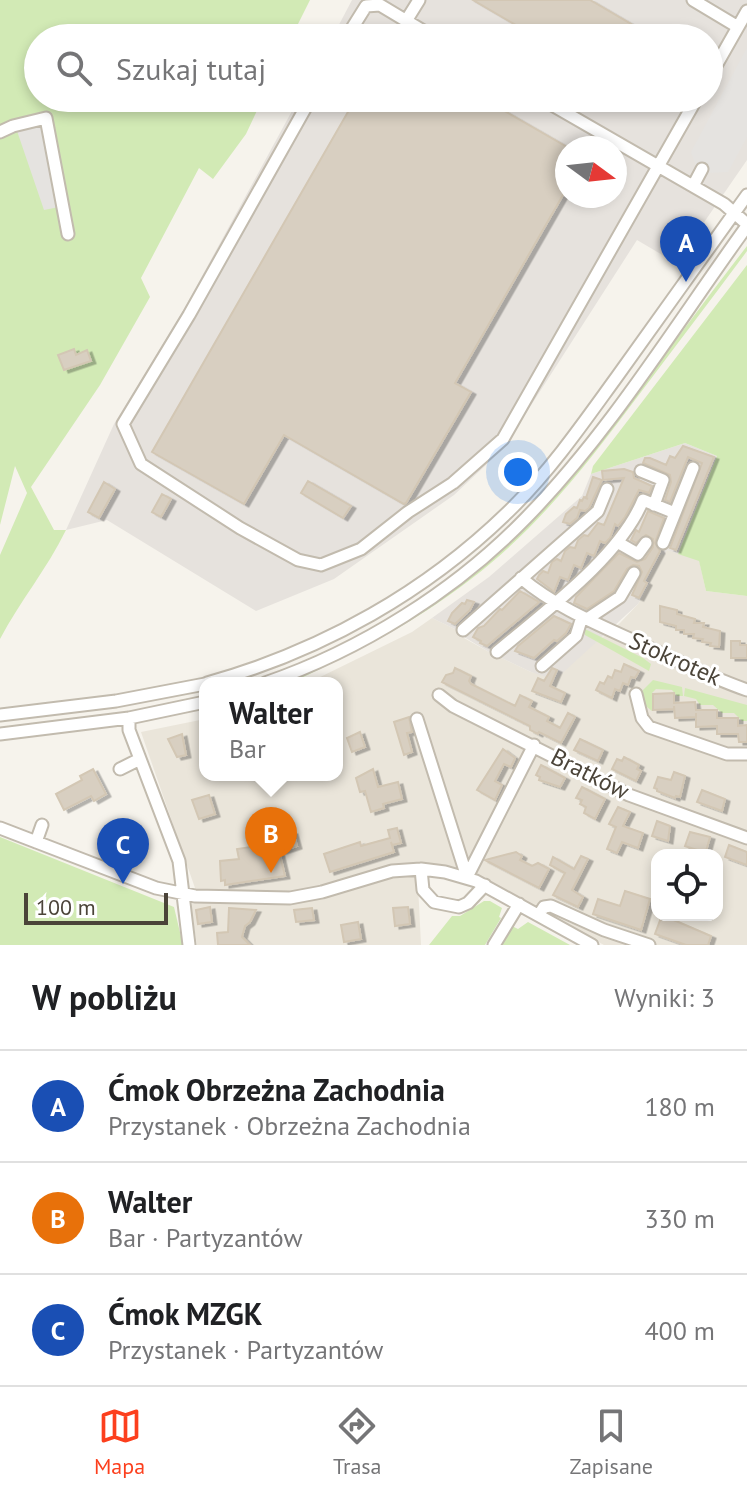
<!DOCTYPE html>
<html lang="pl">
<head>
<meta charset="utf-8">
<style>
  :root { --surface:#fff; --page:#f2f2f2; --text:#202124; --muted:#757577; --line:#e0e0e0; --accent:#fc3f1d }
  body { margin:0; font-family:"PT Sans",sans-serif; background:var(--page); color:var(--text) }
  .controls { position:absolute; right:24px; bottom:24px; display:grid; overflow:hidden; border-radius:16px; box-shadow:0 4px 12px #0003 }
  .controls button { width:72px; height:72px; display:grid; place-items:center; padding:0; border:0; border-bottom:2px solid var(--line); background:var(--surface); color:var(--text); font:40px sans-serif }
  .compass { position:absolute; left:555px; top:136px; width:72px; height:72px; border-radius:50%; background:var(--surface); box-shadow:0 4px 12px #0003; rotate:105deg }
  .scale { position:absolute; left:24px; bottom:20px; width:144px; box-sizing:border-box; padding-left:8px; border:4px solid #4b4439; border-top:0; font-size:22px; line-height:28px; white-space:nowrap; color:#4b4439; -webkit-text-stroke:6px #fff; paint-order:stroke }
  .you { position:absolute; left:518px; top:472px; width:28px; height:28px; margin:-20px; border:6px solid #fff; border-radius:50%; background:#1a73e8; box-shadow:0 0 0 12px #1a73e833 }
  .badge { display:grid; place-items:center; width:52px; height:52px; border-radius:50%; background:var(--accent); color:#fff; font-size:26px; font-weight:700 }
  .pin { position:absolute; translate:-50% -66px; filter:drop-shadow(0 2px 4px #0008) }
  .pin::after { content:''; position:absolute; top:42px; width:28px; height:24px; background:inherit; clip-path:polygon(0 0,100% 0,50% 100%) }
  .popup { position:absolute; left:199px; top:677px; width:144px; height:104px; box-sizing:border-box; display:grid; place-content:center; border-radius:16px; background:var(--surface); filter:drop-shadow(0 2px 6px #0005); font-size:26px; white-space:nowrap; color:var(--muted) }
  .popup b { font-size:30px; color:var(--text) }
  .popup::after { content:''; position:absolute; left:50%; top:100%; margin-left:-16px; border:16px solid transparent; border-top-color:var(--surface) }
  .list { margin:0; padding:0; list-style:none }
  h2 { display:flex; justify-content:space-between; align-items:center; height:104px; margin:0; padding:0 32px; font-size:34px }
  h2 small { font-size:26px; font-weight:400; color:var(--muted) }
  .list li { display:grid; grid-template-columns:52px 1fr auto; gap:24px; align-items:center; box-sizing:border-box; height:112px; padding:0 32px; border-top:2px solid var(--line) }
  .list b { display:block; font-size:30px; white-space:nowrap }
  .list p { margin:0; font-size:26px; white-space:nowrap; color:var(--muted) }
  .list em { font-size:26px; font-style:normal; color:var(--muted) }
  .icon { flex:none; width:44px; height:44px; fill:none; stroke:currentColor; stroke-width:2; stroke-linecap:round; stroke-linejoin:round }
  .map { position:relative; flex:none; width:747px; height:945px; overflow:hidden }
  .search { position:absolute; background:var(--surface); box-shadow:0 4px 12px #0003; left:24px; right:24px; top:24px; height:88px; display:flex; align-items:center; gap:20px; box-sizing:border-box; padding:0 28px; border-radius:44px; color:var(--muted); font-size:30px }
  .sheet { height:440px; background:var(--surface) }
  nav { display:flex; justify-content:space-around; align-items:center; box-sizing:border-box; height:112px; border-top:2px solid var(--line); background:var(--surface); font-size:22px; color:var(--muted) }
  nav a { display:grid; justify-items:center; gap:4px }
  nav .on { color:var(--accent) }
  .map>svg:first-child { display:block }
</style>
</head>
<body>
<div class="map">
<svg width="747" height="945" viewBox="0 0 747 945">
  <defs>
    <filter id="shadow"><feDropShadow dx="4.5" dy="2.5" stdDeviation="0" flood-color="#0004"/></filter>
  </defs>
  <rect width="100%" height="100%" fill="#f6f3ec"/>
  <path fill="#eae5da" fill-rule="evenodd" d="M667,550L699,560L706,591L747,596V945H604L476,875L444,866L417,864L421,945H197L191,908L195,888L141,732L205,719V775H337V683H308L412,632L432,618L461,632L464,638L489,652L531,672L541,674L598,641L620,623L638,604L650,583L647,580L661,554ZM657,855H717V915H657Z"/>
  <path fill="#e6e2dd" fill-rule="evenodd" d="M352,0H747V160L676,263L637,240L503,449L454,495L334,579L256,611L107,520L66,530L114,424L183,311L299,98H709V38H332ZM567,148H615V196H567Z
    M685,443L717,456L678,554L667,550L664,555L661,554L647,580L650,582L638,604L555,680L531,672L489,652L464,637L461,632L432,618L489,577L582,496L591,474Z"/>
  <path fill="#d2eab5" d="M0,0H310L291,38H38V98H263L246,134L213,179L199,168L141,278L150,297L100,385L31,487L54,530H66C47,569 20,601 0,639V555L27,493L15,466L0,525Z
    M747,246V251C711,300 674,348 638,396C588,463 538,528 471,579C413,624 358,651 293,682L282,683C368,647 449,600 517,535C557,497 590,455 623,411C664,356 705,300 747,246Z
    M747,265V596L706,591L699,561L678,554L717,456L685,443L591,474L593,466Z
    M583,628L643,658L651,664L649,671L585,635Z
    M653,680L682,687L683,696H677L672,690L656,689L652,693V711L642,703L641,692Z
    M685,688L747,705V721H742L734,713H722L713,705H700L696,699L684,696Z
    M0,837L174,907L183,945H0Z
    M484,901H490L502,908L499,917L501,918L485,945H429L452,916H460Z
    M528,922L570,945H502L512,926L518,929Z"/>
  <path fill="#e5e3e0" d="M747,48V137L728,172L708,173L696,166L691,152Z
    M45,121L59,207L44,210L16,128Z"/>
  <path fill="#d8cfc1" stroke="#d3c7b4" stroke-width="2" filter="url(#shadow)" d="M473,0H590L655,38H538Z
    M356,98H482L567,147V188L455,383L471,392L406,503L404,504L284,435L244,504L152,452Z
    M74,349L76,355L87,350L91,361L64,370L58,355Z
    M683,446L714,457L676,550L670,548L702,463L688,457L670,502L665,500L671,482L670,475L643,463L645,458H650L666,465L670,456L675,458Z
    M624,469L633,472L634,478L652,486L649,493L639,490L625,517L618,526L615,524L610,538L605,543L600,541L594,556L587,553L581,568L574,565L568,580L560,577L554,592L537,579L539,575L543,571L548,573L552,562L557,559L561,561L565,551L570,547L575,548L578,540L584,535L588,536L598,523L604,525L624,478L603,480L602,471Z
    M593,477L602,480L589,508L585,511L580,510L577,518L570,524L563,522L566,514L574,507L577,508L580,500L582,501L584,497L588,499L586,498Z
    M308,481L351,506L343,518L301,493Z
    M104,482L115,489L99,518L88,512Z
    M162,494L171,499L161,517L152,512Z
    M648,511L664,518L655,543L660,551L644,581L647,583L639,598L632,595L642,572L639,566L633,565L627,569L614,591L587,609L574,603L576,597L619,553L637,562L645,559L653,547V539L646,535L636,543L631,540L636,530L639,532Z
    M520,591L539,602L537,604L487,646L480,643L481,641L473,637L478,628L484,626L500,609L502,610Z
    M467,600L474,602L470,610L455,624L448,621L452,613L462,603L465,604Z
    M660,606L677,610V614L695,619L694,623H704L703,627L720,631L719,647L710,646L711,643L702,642L703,639L693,638L694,634H684V630H676V626L660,622Z
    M554,616L571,624L566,633L557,641L554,640L534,658L515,651L518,646Z
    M731,641H740V645H747V658H731Z
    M624,664L639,671L635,678L631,677L628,685L623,683L620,691L615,689L612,698L596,690L600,682L604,684L608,676L612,678L615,670L621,672Z
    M455,668L471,676L469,681L471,684L515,706L520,695L532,701L529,707L549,717L547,721L560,728L568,713L575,717L561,743L539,732L538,734L530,730V726L442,682L446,675L453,673Z
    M552,668L557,670L550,686L565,693L561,702L532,691L538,678L544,681Z
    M674,693V703L695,702L696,710H717V718H738V726L747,725V742H739L738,734H717V726L696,727V713V717L675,718L674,706V709L653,710V694Z
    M409,717L412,732L407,733L412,752L404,755L394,722Z
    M360,732L365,747L352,752L347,738Z
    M182,734L186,755L177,757L168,739Z
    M580,739L603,750L598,761L574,750Z
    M503,749L515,758L511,767L504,764L495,781L502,785L495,800L477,790Z
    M624,757L639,765L637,769L641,771L636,781L612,769L617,759L622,761Z
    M541,765L565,778L560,787L539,780L540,777L536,775Z
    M93,769L106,794L94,801L91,796L64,810L56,794L82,780L80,776Z
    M373,769L378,787L398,782L402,799L383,804L384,808L371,812L365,791L360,792L356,778Z
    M674,772L685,776L680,797L676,796L675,798L657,791V789L654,788L658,777L671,780Z
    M582,787L605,799L595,819L584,813L586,807L580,804L582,800L576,798Z
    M702,790L725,799L722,811L697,802Z
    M209,795L215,814L199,819L192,800Z
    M618,807L630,812L623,826L643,833L638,848L622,842L617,853L607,849L616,827L609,824Z
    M657,821L670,826L668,841L652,836Z
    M397,828L401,843L392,845L391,842L394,852L330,872L324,854L360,842L361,846L390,838L388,830Z
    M293,832L297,846L282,851L279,836Z
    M690,832L710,837L706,851L703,852L685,846Z
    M264,845L265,850L278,847L285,876L225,885V880L221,881L220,861L239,859L237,849Z
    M729,845L747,852V865L725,857Z
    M516,852L522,856L520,860L532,866L538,863L549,869L539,888L485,860Z
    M581,856L588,859L572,890L583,897L578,907L553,895L565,873L550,865L553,857L574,869Z
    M625,891L650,899L641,930L593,914L598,899L620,906Z
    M210,907L212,922L198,924L196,910Z
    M408,907L410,924L395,926L393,908Z
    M229,908L256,910L250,922L245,926L242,937L250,945H218L217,933L228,932Z
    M312,908L314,920L296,922L294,910Z
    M662,915L711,936L708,945H686L655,934Z
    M358,922L361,939L344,942L341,925Z"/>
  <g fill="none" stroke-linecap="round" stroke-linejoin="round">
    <defs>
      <path id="minor" d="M693,0L738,27
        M406,21L419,0
        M346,38L366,6L380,5L435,38
        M709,78L747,11
        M311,98L189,315L123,424L141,464L240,528L298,560L321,565L361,549L408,512L453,483L503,439L697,98
        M540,98L724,204L747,224
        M0,132L13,126L46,118L68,234
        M693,186L702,169
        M641,471L663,480L654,505
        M617,542L638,554L646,543
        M663,543L693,468
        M521,578C558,609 602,626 645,646C678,661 712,678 747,690
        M587,619L620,597L634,573
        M463,630L598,511L607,489
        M497,652C544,612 620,557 643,500L675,513
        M542,666L576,636L582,617
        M207,683C322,651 429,591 514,506C553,467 584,422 616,378C660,317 703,256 747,195
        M265,683C361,650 455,591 526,518C611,431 676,324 747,226
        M636,694L642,718L649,727L727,754H747
        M439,695L453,706L629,795L747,838
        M0,715L116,701L205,684
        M129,718V730L179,861L189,945
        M417,719L467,877
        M0,734L129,718L205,702
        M120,769L140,759
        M0,828L156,888L195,896L290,898L322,892L392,871L421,869L445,872L476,881L592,945
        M36,842L42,825
        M421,869L423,890L434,902L459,907L468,903L485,885
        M467,877L534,745
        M539,915L544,907L551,906L604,930L649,945
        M494,945L519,904"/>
    </defs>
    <use href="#minor" stroke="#c2bbae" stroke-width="15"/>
    <use href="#minor" stroke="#fff" stroke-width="11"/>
  </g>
  <g text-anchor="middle" stroke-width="6" stroke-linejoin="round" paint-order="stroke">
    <g font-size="24" fill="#4b4439" stroke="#fff">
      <text transform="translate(675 659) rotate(24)" y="8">Stokrotek</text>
      <text transform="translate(590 774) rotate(27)" y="8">Bratków</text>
    </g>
  </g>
</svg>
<div class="controls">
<button><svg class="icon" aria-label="locate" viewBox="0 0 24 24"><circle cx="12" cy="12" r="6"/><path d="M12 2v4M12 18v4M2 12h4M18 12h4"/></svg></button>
</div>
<svg class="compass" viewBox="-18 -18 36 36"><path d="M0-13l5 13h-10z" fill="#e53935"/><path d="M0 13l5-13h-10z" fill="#757577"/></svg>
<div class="scale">100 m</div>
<div class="you"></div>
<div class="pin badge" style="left:686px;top:282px;background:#1a4fb4">A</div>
<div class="pin badge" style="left:271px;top:873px;background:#e8710a">B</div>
<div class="popup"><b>Walter</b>Bar</div>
<div class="pin badge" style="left:123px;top:884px;background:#1a4fb4">C</div>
<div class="search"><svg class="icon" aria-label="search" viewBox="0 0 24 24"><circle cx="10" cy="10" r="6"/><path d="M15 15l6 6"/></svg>Szukaj tutaj</div>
</div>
<section class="sheet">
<h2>W pobliżu<small>Wyniki: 3</small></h2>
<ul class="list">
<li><span class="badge" style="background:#1a4fb4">A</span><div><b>Ćmok Obrzeżna Zachodnia</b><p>Przystanek · Obrzeżna Zachodnia</p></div><em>180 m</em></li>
<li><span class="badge" style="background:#e8710a">B</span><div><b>Walter</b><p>Bar · Partyzantów</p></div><em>330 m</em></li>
<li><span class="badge" style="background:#1a4fb4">C</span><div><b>Ćmok MZGK</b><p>Przystanek · Partyzantów</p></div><em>400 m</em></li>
</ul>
</section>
<nav>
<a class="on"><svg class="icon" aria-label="map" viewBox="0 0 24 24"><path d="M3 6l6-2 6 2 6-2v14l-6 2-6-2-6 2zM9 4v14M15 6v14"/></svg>Mapa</a>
<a><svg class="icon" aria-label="directions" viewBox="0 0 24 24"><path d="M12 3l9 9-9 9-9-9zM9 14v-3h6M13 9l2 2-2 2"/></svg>Trasa</a>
<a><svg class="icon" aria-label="saved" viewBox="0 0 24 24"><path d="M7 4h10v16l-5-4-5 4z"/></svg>Zapisane</a>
</nav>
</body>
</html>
